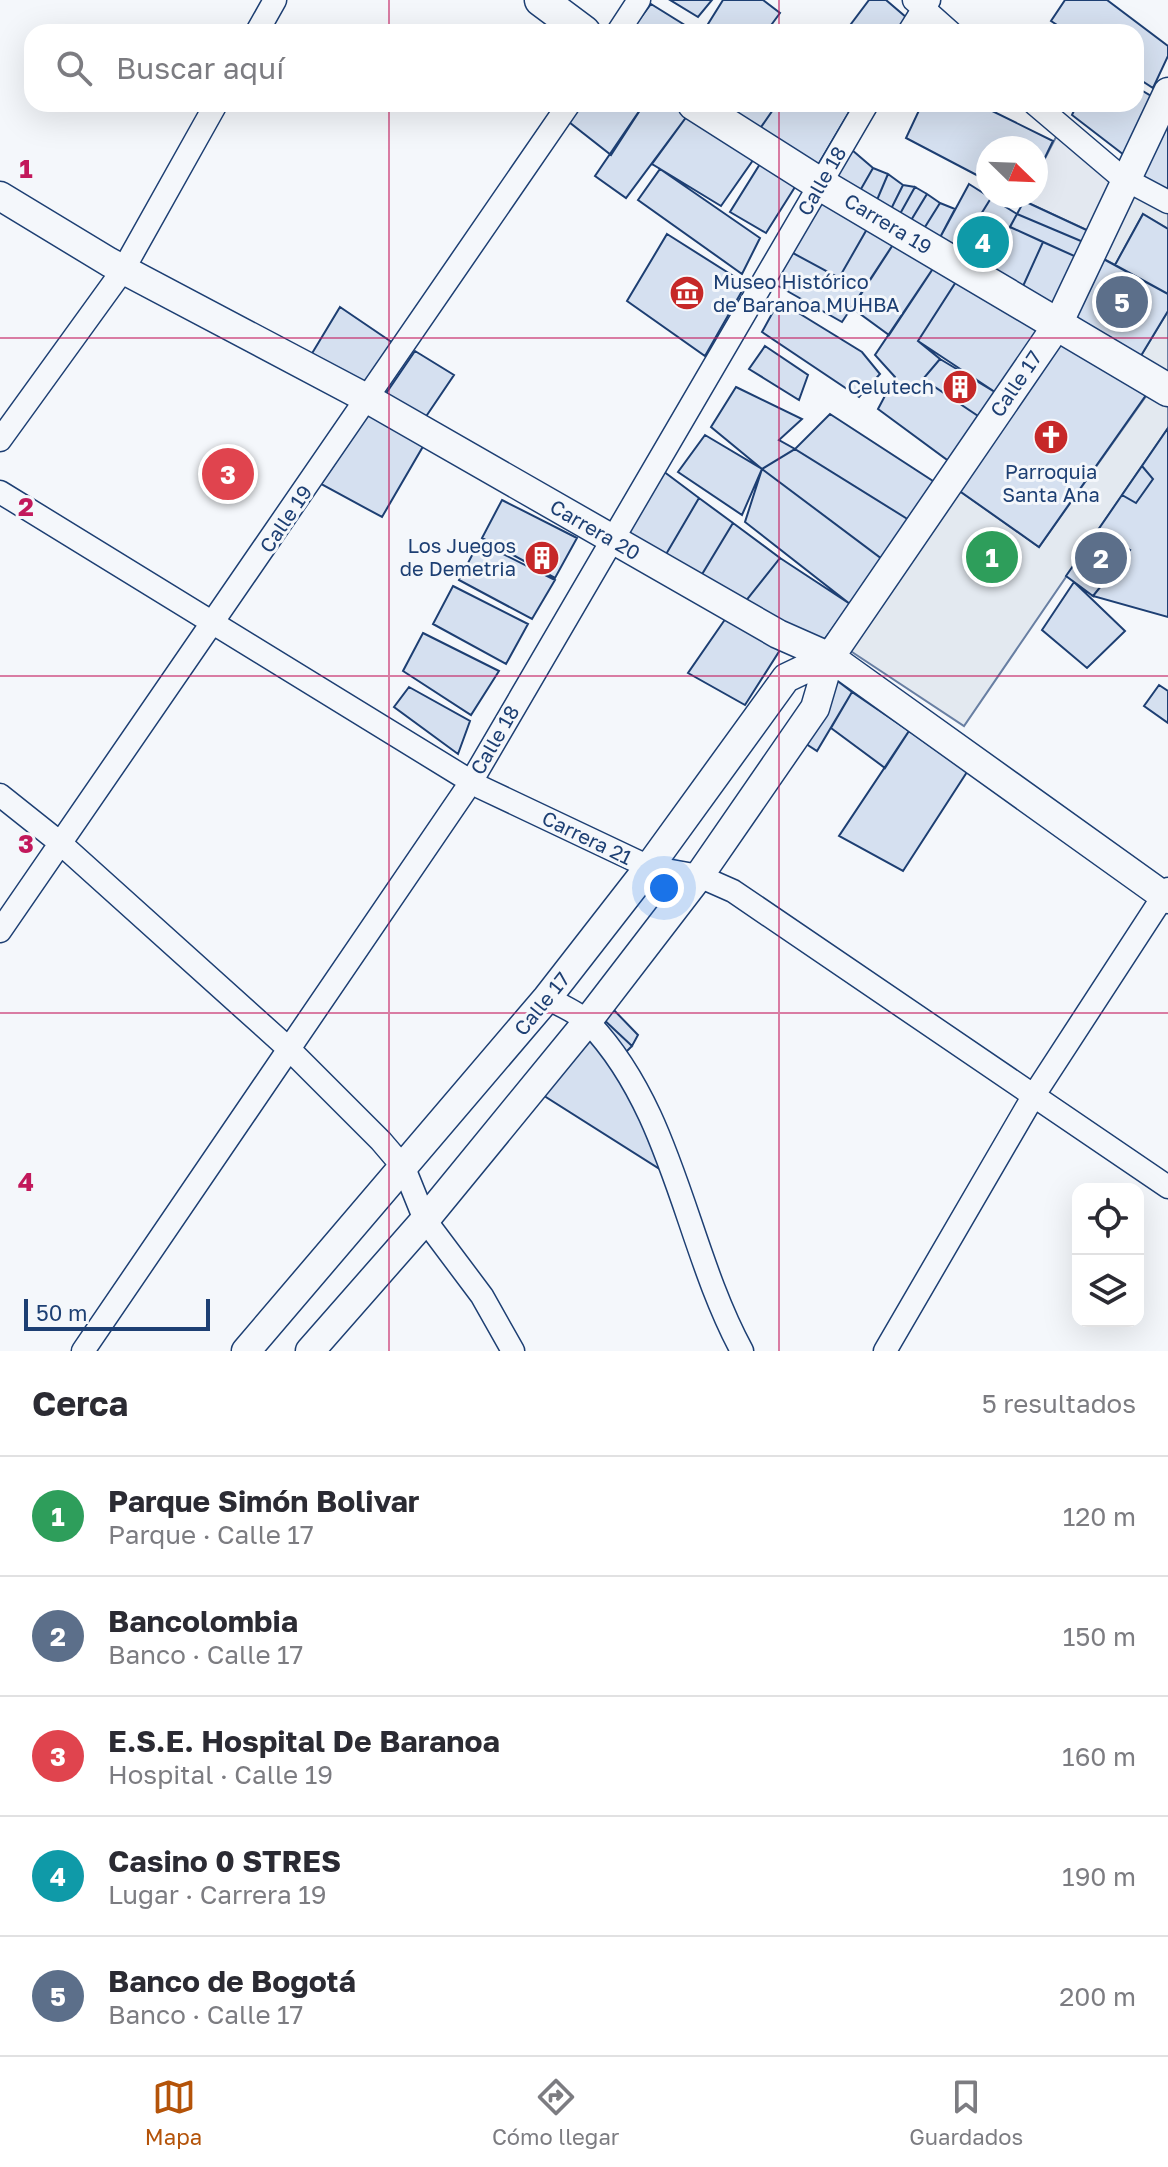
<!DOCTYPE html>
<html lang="es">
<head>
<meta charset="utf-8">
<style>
  :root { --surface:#fff; --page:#f7f7f7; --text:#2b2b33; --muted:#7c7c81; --line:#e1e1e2; --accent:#b45309 }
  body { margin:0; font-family:"Golos Text",sans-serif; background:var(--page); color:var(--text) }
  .controls { position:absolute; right:24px; bottom:24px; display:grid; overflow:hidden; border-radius:16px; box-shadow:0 8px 32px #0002 }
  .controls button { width:72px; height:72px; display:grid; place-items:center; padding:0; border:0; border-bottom:2px solid var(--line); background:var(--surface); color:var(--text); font:40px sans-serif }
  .compass { position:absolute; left:976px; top:136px; width:72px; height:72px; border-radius:50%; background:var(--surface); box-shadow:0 8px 32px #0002; rotate:113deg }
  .scale { position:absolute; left:24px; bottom:20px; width:186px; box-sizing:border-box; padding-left:8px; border:4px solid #1d3f73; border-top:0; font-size:22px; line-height:28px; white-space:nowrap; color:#1d3f73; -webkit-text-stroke:6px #f4f7fb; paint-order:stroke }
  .you { position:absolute; left:664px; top:888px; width:28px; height:28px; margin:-20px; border:6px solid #fff; border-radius:50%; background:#1a73e8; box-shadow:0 0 0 12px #1a73e833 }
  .badge { display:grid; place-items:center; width:52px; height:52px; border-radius:50%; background:var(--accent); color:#fff; font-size:26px; font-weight:700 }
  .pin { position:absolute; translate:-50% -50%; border:4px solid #fff; box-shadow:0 2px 8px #0006 }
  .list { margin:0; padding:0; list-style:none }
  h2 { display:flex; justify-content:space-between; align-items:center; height:104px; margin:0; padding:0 32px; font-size:34px }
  h2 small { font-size:26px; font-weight:400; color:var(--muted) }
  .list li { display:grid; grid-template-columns:52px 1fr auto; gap:24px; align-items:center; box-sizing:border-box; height:120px; padding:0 32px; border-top:2px solid var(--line) }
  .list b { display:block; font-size:30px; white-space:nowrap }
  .list p { margin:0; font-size:26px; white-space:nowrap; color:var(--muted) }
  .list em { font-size:26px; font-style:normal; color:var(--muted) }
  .icon { flex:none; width:44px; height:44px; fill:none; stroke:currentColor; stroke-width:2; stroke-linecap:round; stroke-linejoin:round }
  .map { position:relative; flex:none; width:1168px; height:1351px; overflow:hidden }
  .search { position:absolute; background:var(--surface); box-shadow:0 8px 32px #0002; left:24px; right:24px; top:24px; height:88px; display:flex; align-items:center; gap:20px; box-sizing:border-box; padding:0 28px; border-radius:24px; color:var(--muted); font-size:30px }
  .sheet { height:704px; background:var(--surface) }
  nav { display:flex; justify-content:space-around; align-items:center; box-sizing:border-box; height:112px; border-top:2px solid var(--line); background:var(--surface); font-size:22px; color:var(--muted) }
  nav a { display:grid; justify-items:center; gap:4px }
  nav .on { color:var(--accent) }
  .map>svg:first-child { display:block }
</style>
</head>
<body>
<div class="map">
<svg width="1168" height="1351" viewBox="0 0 1168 1351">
  <rect width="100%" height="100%" fill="#f4f7fb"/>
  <path fill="#e3e9f0" stroke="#687fa3" stroke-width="2" d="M1130,192L1168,208V229L1143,214L1115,265L1098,256Z
    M1168,311V383L1136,364Z
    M1149,392L1168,400V428L964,726L846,648L951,485L1039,547Z"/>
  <path fill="#e3e8f0" stroke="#687fa3" stroke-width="2" d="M1057,135L1117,184L1093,233L1024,201L1026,196H1036V176Z"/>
  <path fill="#d5e0f0" stroke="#1d3f73" stroke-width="2" d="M670,0H712L698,17Z
    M723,0H763L780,13L766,32H703Z
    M869,0H886L907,18L898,32H845Z
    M1065,0H1107L1168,46V56L1153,88L1136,77V32H1068L1051,21Z
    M651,4L696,32H630Z
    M1136,87L1151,96L1124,155L1072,115L1077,104H1136Z
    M582,104H644L611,155L569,122Z
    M644,104H677L690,112L626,198L595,176Z
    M721,104H741L734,113Z
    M741,104H777L759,130L734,113Z
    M777,104L852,107L815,170L759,130Z
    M922,104H978L1053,141L1036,176V148H988V181L906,138Z
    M690,112L758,153L721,206L652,164Z
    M1168,116V193L1137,177Z
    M852,150L873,168L857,196L833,182Z
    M760,164L795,187L766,233L730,212Z
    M873,168L888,174L874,207L857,196Z
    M660,169L760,238L742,274L638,200Z
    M888,174L903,185L888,215L874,207Z
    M969,184L991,198L955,256L936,245Z
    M903,185L915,187L896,221L888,215Z
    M915,187L927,194L907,227L896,221Z
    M927,194L940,203L920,235L907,227Z
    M824,195L871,222L839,278L791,252Z
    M991,198L1017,214L984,274L955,256Z
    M1024,201L1093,233L1088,244L1017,214Z
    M940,203L955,209L936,245L920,235Z
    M1017,214L1088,244L1081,259L1010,227Z
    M1143,214L1168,229V294L1115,265Z
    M871,222L898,237L842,322L773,283L791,252L839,278Z
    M1010,227L1043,242L1019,295L984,274Z
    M667,234L746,284L705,356L627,301Z
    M898,237L938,261L889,335L852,308Z
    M1043,242L1081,259L1054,316L1019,295Z
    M1098,256L1168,294V311L1136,364L1065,322Z
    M938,261L961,274L918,341L940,359L923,379L981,418L950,462L878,409L895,377L875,355Z
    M961,274L1048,326L998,394L918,341Z
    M779,301L862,352L880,374L859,397L762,332Z
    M340,307L393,343L366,383L311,355Z
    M1059,332L1151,388L1039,547L951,485Z
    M765,346L808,375L799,400L749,369Z
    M415,351L454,375L425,418L385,395Z
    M940,359L998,394L981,418L923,379Z
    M736,387L802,419L779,440L795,449L762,469L711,427Z
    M370,412L425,443L382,517L321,484Z
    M830,414L936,483L909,520L795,449Z
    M1168,428V617L1093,596L1130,550L1098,530L1122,495L1136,503L1153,479L1142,466Z
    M705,435L762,469L742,515L678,472Z
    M795,449L909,520L882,559L762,469Z
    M1142,466L1153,479L1136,503L1122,495Z
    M762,469L882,559L850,604L745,522Z
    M663,471L699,498L665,556L626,533Z
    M699,498L733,523L701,576L665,556Z
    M502,500L577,538L555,578L482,538Z
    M733,523L780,558L745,602L701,576Z
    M1098,530L1130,550L1093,596L1066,576Z
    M479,542L555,580L532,619L459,580Z
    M780,558L850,604L824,640L782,624L745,602Z
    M1074,582L1125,631L1087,668L1042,630Z
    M453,586L528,624L506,664L433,624Z
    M726,618L780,650L745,705L688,673Z
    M423,633L499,671L471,715L403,671Z
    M831,676L852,692L817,751L800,740Z
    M1159,685L1168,691V723L1144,706Z
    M409,687L470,721L458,754L394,707Z
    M852,692L909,731L885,768L831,728Z
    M909,731L967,772L903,871L839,836Z
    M610,1006L638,1035L632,1046L601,1017Z
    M601,1017L632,1046L621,1057L595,1023Z
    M586,1032L644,1112L666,1173L538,1092Z"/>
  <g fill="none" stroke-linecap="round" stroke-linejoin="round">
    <defs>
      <path id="minor" d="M914,0L950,32
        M257,32L275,0
        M618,32L639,0
        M909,32L929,0
        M1035,104L1121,177L1168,202
        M0,440L123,270L216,104
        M0,492L480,787L649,867L699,876L733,891L1168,1187
        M0,795L59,842L289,1049L381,1141L404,1168L425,1220L482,1296L513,1351
        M0,931L569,104
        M547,998C560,1005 579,1013 589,1023C674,1112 685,1246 742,1351
        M83,1351L471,782L867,104
        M885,1351L1034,1095L1168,889"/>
      <path id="tertiary" d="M0,196L109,262L368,399L778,634L830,657L1168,899
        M246,1351L547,998L649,867L786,678L830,657
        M310,1351L425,1220L583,1027L699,876L815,708L830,657L1058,324L1168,92"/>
      <path id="secondary" d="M541,0L584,32
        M694,104L820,184L1168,390"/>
    </defs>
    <use href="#minor" stroke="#1d3f73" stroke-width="25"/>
    <use href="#tertiary" stroke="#1d3f73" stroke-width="31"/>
    <use href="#secondary" stroke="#1d3f73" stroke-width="35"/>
    <use href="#minor" stroke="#f4f7fb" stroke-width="22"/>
    <use href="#tertiary" stroke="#f4f7fb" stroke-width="28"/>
    <use href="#secondary" stroke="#f4f7fb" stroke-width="32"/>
  </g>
  <path fill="none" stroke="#c2185b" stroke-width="2" stroke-opacity="0.55" d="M389,0V32M779,0V32M389,104V1351M779,104V1351M0,338H1168M0,676H1168M0,1013H1168"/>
  <defs>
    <symbol id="museum-disc" viewBox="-11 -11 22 22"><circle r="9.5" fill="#c62828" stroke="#f4f7fb"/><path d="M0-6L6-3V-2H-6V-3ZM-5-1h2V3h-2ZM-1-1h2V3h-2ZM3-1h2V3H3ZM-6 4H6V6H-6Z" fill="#fff"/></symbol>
    <symbol id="building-disc" viewBox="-11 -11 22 22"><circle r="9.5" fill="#c62828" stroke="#f4f7fb"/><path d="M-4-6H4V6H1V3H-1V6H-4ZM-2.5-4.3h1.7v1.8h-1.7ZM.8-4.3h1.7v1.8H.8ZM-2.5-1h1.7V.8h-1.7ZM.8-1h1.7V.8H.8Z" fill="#fff"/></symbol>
    <symbol id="church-disc" viewBox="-11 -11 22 22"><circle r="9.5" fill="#c62828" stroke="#f4f7fb"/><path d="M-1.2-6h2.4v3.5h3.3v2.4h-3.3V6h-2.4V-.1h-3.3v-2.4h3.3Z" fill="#fff"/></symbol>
  </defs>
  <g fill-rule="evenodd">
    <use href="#museum-disc" x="667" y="273" width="40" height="40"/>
    <use href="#building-disc" x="940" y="367" width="40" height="40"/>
    <use href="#church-disc" x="1031" y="417" width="40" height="40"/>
    <use href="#building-disc" x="522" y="538" width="40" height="40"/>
  </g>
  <g text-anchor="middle" stroke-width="6" stroke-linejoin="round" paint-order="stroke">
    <g font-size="20" fill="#1d3f73" stroke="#f4f7fb">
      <text transform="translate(822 181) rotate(-60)" y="7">Calle 18</text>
      <text transform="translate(888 224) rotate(31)" y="7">Carrera 19</text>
      <text transform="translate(1016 384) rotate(-56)" y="7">Calle 17</text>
      <text transform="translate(286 519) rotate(-56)" y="7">Calle 19</text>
      <text transform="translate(595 530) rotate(30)" y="7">Carrera 20</text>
      <text transform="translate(495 740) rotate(-60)" y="7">Calle 18</text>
      <text transform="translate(587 838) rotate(26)" y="7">Carrera 21</text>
      <text transform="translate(542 1004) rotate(-51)" y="7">Calle 17</text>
    </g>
    <g font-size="20" fill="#1d3f73" stroke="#f4f7fb" text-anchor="end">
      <text x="713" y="289" text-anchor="start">Museo Histórico<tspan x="713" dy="23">de Baranoa MUHBA</tspan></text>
      <text x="934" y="394">Celutech</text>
      <text x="1051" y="479" text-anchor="middle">Parroquia<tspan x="1051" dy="23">Santa Ana</tspan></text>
      <text x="516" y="553">Los Juegos<tspan x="516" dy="23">de Demetria</tspan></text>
    </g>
  </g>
  <g font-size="26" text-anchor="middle" font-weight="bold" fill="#c2185b" stroke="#f4f7fb" stroke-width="6" stroke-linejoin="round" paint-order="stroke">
    <text x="26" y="178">1</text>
    <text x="26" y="516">2</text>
    <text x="26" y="853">3</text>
    <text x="26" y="1191">4</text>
  </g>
</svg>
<div class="controls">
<button><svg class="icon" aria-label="locate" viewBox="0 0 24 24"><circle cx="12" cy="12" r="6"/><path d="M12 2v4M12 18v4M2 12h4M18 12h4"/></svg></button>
<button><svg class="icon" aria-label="layers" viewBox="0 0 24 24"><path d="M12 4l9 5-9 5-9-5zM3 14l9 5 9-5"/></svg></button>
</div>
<svg class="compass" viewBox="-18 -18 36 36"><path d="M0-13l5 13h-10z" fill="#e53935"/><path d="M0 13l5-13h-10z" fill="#7c7c81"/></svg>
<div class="scale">50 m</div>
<div class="you"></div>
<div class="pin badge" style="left:992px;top:557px;background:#2e9e5b">1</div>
<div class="pin badge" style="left:1101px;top:558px;background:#5c6f8a">2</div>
<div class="pin badge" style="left:228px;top:474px;background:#e0444e">3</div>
<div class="pin badge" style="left:983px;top:242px;background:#0f9aa8">4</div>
<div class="pin badge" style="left:1122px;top:302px;background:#5c6f8a">5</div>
<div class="search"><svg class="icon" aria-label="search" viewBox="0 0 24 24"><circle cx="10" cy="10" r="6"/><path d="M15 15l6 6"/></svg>Buscar aquí</div>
</div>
<section class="sheet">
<h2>Cerca<small>5 resultados</small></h2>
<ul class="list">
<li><span class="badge" style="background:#2e9e5b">1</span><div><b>Parque Simón Bolivar</b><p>Parque · Calle 17</p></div><em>120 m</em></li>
<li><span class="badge" style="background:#5c6f8a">2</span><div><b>Bancolombia</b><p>Banco · Calle 17</p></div><em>150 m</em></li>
<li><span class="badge" style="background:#e0444e">3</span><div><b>E.S.E. Hospital De Baranoa</b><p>Hospital · Calle 19</p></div><em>160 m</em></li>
<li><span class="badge" style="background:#0f9aa8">4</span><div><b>Casino 0 STRES</b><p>Lugar · Carrera 19</p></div><em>190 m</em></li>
<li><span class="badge" style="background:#5c6f8a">5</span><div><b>Banco de Bogotá</b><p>Banco · Calle 17</p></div><em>200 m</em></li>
</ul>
</section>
<nav>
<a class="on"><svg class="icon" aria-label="map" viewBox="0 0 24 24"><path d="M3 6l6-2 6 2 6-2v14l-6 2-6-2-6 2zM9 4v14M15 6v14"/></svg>Mapa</a>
<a><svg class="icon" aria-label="directions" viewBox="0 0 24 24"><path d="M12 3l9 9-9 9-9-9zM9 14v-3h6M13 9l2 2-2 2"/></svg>Cómo llegar</a>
<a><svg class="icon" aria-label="saved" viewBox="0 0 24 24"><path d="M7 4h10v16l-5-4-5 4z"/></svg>Guardados</a>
</nav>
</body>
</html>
